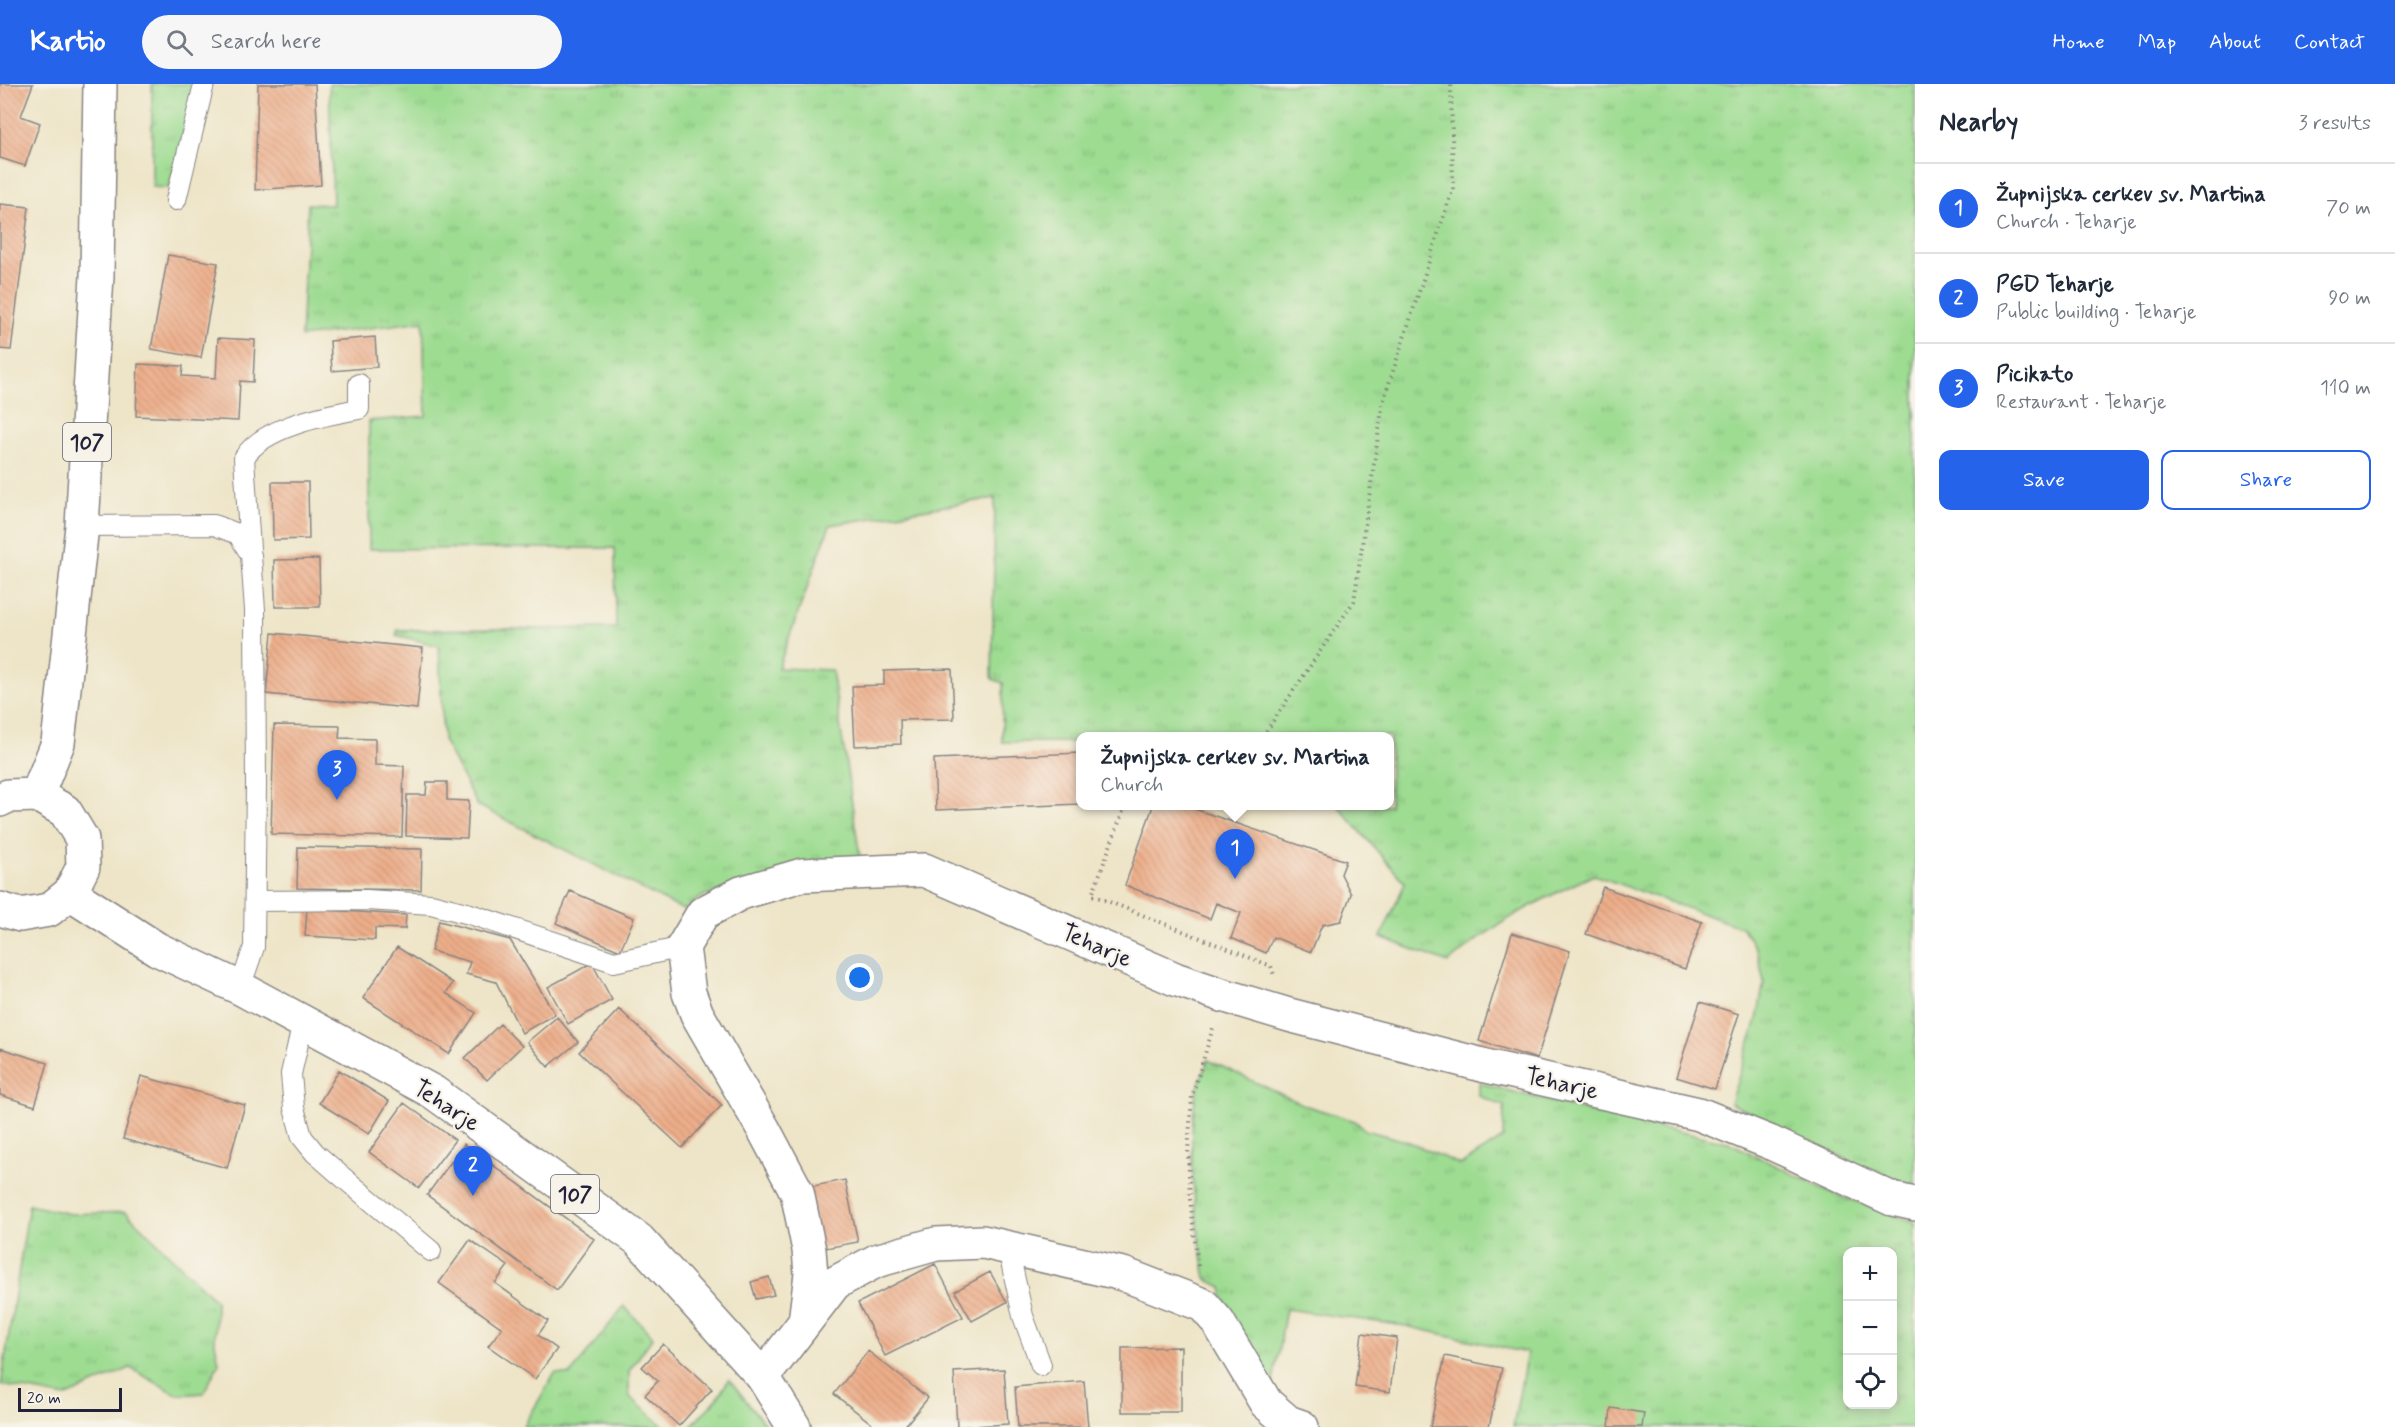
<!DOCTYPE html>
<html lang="en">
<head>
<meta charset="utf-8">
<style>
  :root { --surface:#fff; --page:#f6f6f7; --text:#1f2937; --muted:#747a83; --line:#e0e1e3; --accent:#2563eb }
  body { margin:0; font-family:Mynerve,sans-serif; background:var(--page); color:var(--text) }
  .controls { position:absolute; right:18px; bottom:18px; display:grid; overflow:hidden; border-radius:12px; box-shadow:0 3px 15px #0003 }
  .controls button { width:54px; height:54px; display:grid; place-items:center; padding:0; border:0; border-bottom:2px solid var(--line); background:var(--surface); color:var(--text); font:30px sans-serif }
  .scale { position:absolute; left:18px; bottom:15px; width:104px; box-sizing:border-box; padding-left:6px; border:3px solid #22223b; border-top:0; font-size:16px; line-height:21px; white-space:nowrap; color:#22223b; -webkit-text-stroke:4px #f7f3e8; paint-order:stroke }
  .you { position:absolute; left:860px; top:894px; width:21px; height:21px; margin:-15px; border:4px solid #fff; border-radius:50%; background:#1a73e8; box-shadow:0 0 0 9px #1a73e833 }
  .badge { display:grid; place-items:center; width:39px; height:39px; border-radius:50%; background:var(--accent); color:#fff; font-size:20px; font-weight:700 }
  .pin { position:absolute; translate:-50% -50px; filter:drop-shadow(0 2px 3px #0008) }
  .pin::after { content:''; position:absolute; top:32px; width:21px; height:18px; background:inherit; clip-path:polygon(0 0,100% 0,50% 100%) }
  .popup { position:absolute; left:1076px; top:648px; width:318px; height:78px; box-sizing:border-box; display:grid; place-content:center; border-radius:12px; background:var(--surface); filter:drop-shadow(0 2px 4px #0005); font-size:20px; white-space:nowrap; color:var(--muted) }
  .popup b { font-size:22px; color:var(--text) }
  .popup::after { content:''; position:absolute; left:50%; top:100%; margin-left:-12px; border:12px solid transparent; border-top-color:var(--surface) }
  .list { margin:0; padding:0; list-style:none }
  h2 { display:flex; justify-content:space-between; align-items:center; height:78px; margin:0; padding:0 24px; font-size:26px }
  h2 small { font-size:20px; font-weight:400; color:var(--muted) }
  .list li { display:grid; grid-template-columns:39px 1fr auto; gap:18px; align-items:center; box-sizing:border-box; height:90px; padding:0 24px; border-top:2px solid var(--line) }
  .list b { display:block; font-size:22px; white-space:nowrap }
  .list p { margin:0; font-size:20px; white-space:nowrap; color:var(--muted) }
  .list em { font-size:20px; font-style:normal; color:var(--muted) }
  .actions { display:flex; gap:12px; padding:18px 24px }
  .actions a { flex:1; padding:14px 0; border:2px solid var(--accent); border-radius:12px; text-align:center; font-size:21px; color:var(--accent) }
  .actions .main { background:var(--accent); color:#fff }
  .icon { flex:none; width:33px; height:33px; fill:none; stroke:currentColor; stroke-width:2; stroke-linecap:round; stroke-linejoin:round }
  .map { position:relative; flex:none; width:1915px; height:1343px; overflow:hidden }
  header { display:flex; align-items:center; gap:36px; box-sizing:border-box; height:84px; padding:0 30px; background:var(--accent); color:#fff }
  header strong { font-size:28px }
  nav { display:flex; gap:33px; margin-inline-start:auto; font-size:21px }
  .search { width:420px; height:54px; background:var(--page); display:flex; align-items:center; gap:15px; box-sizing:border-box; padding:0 21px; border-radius:33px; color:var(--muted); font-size:22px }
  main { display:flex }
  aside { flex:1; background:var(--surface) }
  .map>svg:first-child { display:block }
</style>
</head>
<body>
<header>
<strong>Kartio</strong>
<div class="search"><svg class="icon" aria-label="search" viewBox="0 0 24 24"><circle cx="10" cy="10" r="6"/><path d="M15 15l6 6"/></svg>Search here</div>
<nav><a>Home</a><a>Map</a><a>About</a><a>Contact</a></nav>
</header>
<main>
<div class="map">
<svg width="1915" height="1343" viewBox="0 0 1915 1343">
  <defs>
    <pattern id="grass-tufts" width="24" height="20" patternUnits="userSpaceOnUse" patternTransform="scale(1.5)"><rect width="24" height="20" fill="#9ddc91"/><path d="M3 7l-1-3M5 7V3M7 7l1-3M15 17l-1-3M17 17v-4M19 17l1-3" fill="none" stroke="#87bc7e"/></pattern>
    <pattern id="building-back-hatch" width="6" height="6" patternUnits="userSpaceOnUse" patternTransform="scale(1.5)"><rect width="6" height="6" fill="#edae8a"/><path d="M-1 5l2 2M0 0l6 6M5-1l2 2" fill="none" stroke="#cb9578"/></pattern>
  </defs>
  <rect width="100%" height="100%" fill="#f7f3e8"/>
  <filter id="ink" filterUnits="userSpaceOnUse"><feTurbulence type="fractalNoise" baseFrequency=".0167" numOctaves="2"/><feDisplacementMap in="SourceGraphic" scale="12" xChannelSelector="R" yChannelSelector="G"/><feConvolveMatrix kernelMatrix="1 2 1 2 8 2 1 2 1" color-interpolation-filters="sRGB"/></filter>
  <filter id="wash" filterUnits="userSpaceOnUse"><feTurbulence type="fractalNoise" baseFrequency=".008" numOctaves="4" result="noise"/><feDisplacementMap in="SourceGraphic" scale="24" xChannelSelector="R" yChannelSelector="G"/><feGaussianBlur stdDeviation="1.35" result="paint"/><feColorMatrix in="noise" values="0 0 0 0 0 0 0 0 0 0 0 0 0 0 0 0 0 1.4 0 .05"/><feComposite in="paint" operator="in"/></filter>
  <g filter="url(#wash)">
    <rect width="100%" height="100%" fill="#eee5c8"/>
    <path fill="url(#grass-tufts)" stroke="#607f66" stroke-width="1.5" fill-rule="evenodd" d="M152,0H196L169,104L152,103Z
      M329,0H1915V1102L1857,1080L1730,1019L1757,936L1764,898L1757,867L1743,844L1594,791C1537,817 1496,838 1448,879L1381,853L1405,799L1338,722H1390V652H1080V658H1002L1003,599L992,595L995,414L830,441L778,584L832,586L860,773L705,811L683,826L477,721L443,656L439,562L396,551L398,546L616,544L615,464L369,465V337L426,332L423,237L301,253L308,120L333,121Z
      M1208,976L1304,1021L1355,1037L1365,1046L1409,1058L1461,1081L1503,1054L1504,1022L1479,1012V999L1618,1035L1728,1058L1834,1110L1915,1138V1343H1513L1527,1269L1406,1242L1286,1225L1271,1309L1228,1240L1222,1203L1206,1195C1196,1137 1187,1074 1195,1015C1197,1002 1204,988 1208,976ZM1848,1168H1892V1320H1848Z
      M29,1121L71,1130L126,1128L216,1217L215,1259L219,1279L204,1309L178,1311L130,1284L65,1313L1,1301Z
      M624,1222L653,1253L629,1287V1312L664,1343H523L555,1289L570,1291Z
      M729,1295L767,1343H690L717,1315Z"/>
    <g id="blocks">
      <path fill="url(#building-back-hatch)" d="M0,0H33L21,32L40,39L25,82L0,74Z
        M258,0H315L321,101L255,106Z
        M0,120L29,123L11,266L0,265Z
        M168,171L218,179L201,274L151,265Z
        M375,253L377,283L332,287L330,257Z
        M218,254L255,256L253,298L240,297L238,337L136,332L138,280L183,282L182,292L216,294Z
        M272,398H308L309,455L273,456Z
        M319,475L320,523H275L274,476Z
        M272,549L423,564L417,625L266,610Z
        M952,585L954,635L900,636L901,660L855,662L852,602L884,601V587Z
        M274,641L340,642L339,654L375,655V681L404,682L402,753L271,750Z
        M1080,669V720L936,726L934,675Z
        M427,698H447V716L469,717L467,754L406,752L407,711H426Z
        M1153,722H1186L1346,777L1341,790L1351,810L1341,837L1322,841L1311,868L1273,853L1266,869L1231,854L1241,829L1216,819L1210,835L1125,801Z
        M298,763L422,765L421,806L297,804Z
        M1603,803L1702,838L1685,885L1586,850Z
        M570,807L634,834L620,867L556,839Z
        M307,825L406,831L405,845L375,844V856L305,852Z
        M439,837L510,856L555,930L522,949L496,898L466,890L470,878L431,867Z
        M1512,849L1570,867L1537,975L1479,957Z
        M397,863L453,899L446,909L476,929L449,970L363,914Z
        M592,879L612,916L568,940L548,903Z
        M1700,918L1739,930L1715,1005L1676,993Z
        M619,925L722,1021L682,1064L579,968Z
        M557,933L578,958L548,983L527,958Z
        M500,940L522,962L487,996L465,974Z
        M0,964L48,979L35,1022L0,1011Z
        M339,986L389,1017L369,1050L319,1019Z
        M141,992L245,1021L227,1084L123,1055Z
        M404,1019L455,1056L419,1104L369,1068Z
        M464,1060L594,1155L557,1206L427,1111Z
        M845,1096L858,1158L821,1165L808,1103Z
        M470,1156L508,1182L495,1199L548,1237L538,1251L557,1265L535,1295L488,1262L502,1244L439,1199Z
        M935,1180L963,1233L885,1272L858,1219Z
        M990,1188L1007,1218L972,1237L955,1207Z
        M769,1193L774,1211L756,1215L751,1198Z
        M1362,1249L1397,1254L1390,1308L1355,1303Z
        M663,1260L712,1305L679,1342L645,1311L658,1297L642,1283Z
        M1181,1263V1328H1122V1264Z
        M868,1267L928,1314L904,1343H876L834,1310Z
        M1445,1272L1502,1284L1489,1343H1430Z
        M1004,1285L1008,1340L957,1343L954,1288Z
        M1084,1297L1088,1343H1018L1015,1303Z
        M1611,1324L1644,1329L1642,1343H1609Z"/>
    </g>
  </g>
  <g filter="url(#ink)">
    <use href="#blocks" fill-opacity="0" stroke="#888482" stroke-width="1.5"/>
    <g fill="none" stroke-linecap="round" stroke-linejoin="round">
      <defs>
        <path id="service" d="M176,116L204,0
          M82,442L214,441L238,450L251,471L255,526L256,700L254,863L240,904
          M250,465L244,374C262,343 325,331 359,325V300
          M255,817L367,816L431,820L470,830L614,878L683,863
          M303,938L291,990L294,1024L302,1053L315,1069L339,1090L431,1167
          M1008,1164L1023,1232L1041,1281"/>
        <path id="minor" d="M805,1238L811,1190L809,1166L797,1108L764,1046L697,930L689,909L683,863L703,829L741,809L802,791L924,786L1175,895L1222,911L1289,931L1486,982L1699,1030L1769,1058L1892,1115L1915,1120
          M763,1293L835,1199L876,1177L936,1160L983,1158L1123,1190L1203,1221L1218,1238L1266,1319L1288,1338L1302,1343"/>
        <path id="primary" d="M37,711L58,659L82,442L97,192L100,0
          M0,716L8,712L37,711L65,727L82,755L83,783L70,809L49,826L20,831L0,825
          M70,809L157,865L240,904L433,1008L639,1156L763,1293L794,1343"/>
      </defs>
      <use href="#service" stroke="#888482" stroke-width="22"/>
      <use href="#minor" stroke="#888482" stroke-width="36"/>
      <use href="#primary" stroke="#888482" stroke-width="36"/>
      <path stroke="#888482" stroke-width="4" stroke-dasharray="1.5 4.5" stroke-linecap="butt" d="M1263,652L1354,517L1383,318L1453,104L1451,0
        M1125,722L1092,811L1271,882L1274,891
        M1198,1182L1190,1115L1188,1067L1192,1012L1213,944"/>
      <use href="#service" stroke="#fff" stroke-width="20"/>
      <use href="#minor" stroke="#fff" stroke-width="33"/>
      <use href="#primary" stroke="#fff" stroke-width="33"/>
    </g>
  </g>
  <g text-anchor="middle" stroke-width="4.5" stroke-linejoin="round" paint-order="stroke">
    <g fill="#f7f3e8" stroke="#62616f" stroke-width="1.5">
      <rect x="63" y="339" width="48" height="38" rx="4.5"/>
      <rect x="551" y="1091" width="48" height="38" rx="4.5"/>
    </g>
    <g font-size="22" font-weight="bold" fill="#22223b">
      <text x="87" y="366">107</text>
      <text x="575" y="1118">107</text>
    </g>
    <g font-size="24" fill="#22223b" stroke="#f7f3e8">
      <text transform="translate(1097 861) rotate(24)" y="8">Teharje</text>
      <text transform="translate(1562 999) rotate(13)" y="8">Teharje</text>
      <text transform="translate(447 1021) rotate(33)" y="8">Teharje</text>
    </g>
  </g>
</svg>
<div class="controls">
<button>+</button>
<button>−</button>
<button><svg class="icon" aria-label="locate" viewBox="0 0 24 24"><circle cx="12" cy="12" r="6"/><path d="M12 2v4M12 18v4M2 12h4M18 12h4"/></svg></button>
</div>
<div class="scale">20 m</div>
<div class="you"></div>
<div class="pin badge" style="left:1235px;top:795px">1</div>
<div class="popup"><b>Župnijska cerkev sv. Martina</b>Church</div>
<div class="pin badge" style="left:473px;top:1112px">2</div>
<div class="pin badge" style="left:337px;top:716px">3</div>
</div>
<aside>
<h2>Nearby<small>3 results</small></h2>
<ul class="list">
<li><span class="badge">1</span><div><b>Župnijska cerkev sv. Martina</b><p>Church · Teharje</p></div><em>70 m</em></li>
<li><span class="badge">2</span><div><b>PGD Teharje</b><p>Public building · Teharje</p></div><em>90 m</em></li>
<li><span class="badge">3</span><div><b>Picikato</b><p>Restaurant · Teharje</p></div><em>110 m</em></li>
</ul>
<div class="actions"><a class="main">Save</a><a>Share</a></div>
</aside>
</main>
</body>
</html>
